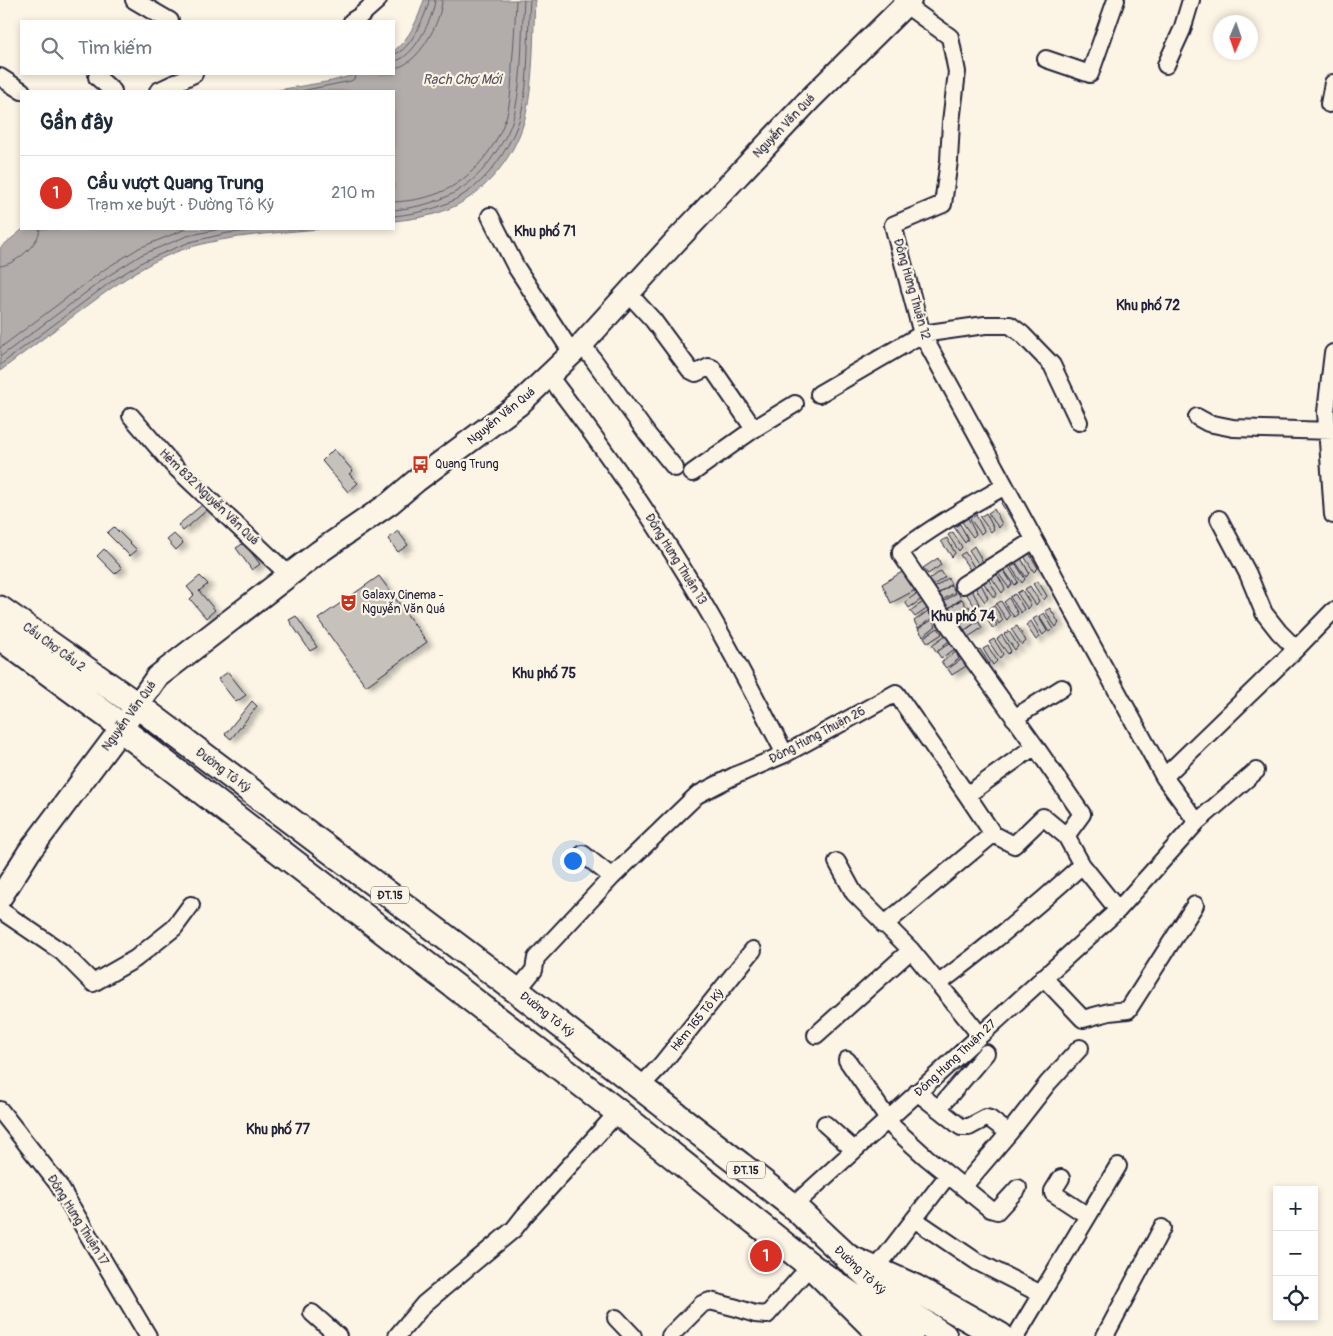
<!DOCTYPE html>
<html lang="vi">
<head>
<meta charset="utf-8">
<style>
  :root { --surface:#fff; --page:#f2f2f3; --text:#1f2937; --muted:#747a83; --line:#e0e1e3; --accent:#d93025 }
  body { margin:0; font-family:Pangolin,sans-serif; background:var(--page); color:var(--text) }
  .controls { position:absolute; right:15px; bottom:15px; display:grid; overflow:hidden; border-radius:0px; box-shadow:0 2px 8px #0003 }
  .controls button { width:45px; height:45px; display:grid; place-items:center; padding:0; border:0; border-bottom:1px solid var(--line); background:var(--surface); color:var(--text); font:25px sans-serif }
  .compass { position:absolute; left:1213px; top:15px; width:45px; height:45px; border-radius:50%; background:var(--surface); box-shadow:0 2px 8px #0003; rotate:182deg }
  .you { position:absolute; left:572px; top:860px; width:18px; height:18px; margin:-12px; border:4px solid #fff; border-radius:50%; background:#1a73e8; box-shadow:0 0 0 8px #1a73e833 }
  .badge { display:grid; place-items:center; width:32px; height:32px; border-radius:50%; background:var(--accent); color:#fff; font-size:16px; font-weight:700 }
  .pin { position:absolute; translate:-50% -50%; border:2px solid #fff; box-shadow:0 1px 5px #0006 }
  .list { margin:0; padding:0; list-style:none }
  h2 { display:flex; justify-content:space-between; align-items:center; height:65px; margin:0; padding:0 20px; font-size:21px }
  h2 small { font-size:16px; font-weight:400; color:var(--muted) }
  .list li { display:grid; grid-template-columns:32px 1fr auto; gap:15px; align-items:center; box-sizing:border-box; height:75px; padding:0 20px; border-top:1px solid var(--line) }
  .list b { display:block; font-size:19px; white-space:nowrap }
  .list p { margin:0; font-size:16px; white-space:nowrap; color:var(--muted) }
  .list em { font-size:16px; font-style:normal; color:var(--muted) }
  .icon { flex:none; width:28px; height:28px; fill:none; stroke:currentColor; stroke-width:2; stroke-linecap:round; stroke-linejoin:round }
  .map { position:relative; flex:none; width:1333px; height:1336px; overflow:hidden }
  .search { position:absolute; background:var(--surface); box-shadow:0 2px 8px #0003; left:20px; top:20px; width:375px; height:55px; display:flex; align-items:center; gap:12px; box-sizing:border-box; padding:0 18px; border-radius:0px; color:var(--muted); font-size:19px }
  .panel { position:absolute; background:var(--surface); box-shadow:0 2px 8px #0003; left:20px; top:90px; width:375px; height:140px; border-radius:0px }
  .map>svg:first-child { display:block }
</style>
</head>
<body>
<div class="map">
<svg width="1333" height="1336" viewBox="0 0 1333 1336">
  <defs>
    <filter id="shadow"><feDropShadow dx="5.5" dy="3" stdDeviation="2.5" flood-color="#0004"/></filter>
  </defs>
  <rect width="100%" height="100%" fill="#fcf5e5"/>
  <filter id="ink" filterUnits="userSpaceOnUse"><feTurbulence type="fractalNoise" baseFrequency=".02" numOctaves="2"/><feDisplacementMap in="SourceGraphic" scale="10" xChannelSelector="R" yChannelSelector="G"/><feConvolveMatrix kernelMatrix="1 2 1 2 8 2 1 2 1" color-interpolation-filters="sRGB"/></filter>
  <g filter="url(#ink)">
    <path fill="#b2adab" stroke="#78757e" d="M424,0H535C533,37 534,78 526,114C517,155 485,195 446,210C429,217 411,219 394,221V91H272L332,81L357,74H394V51C410,38 418,19 424,0Z
      M23,229H319C277,233 232,235 191,247C149,259 114,286 79,312C53,331 26,351 0,371V248Z"/>
    <g fill="none" stroke-linecap="round" stroke-linejoin="round">
      <path stroke="#5c5a68" stroke-width="1" d="M394,54C409,53 427,14 429,0
        M394,61C413,60 434,17 435,0
        M394,68C417,67 442,21 442,0
        M301,91L351,81L355,78L356,74
        M394,202C409,201 424,199 439,193C472,180 499,145 508,111C511,96 512,80 512,65C514,43 515,22 516,0
        M394,210C439,205 471,191 496,152C505,139 512,126 515,111C523,75 521,36 524,0
        M394,216C441,211 475,197 502,155C510,142 517,129 521,114C530,79 527,36 530,0
        M0,266C15,265 39,244 40,229
        M0,348L105,269L139,248L186,229
        M0,357L108,276L141,255L187,236L220,229
        M0,365L112,281L144,261L190,242L228,233L270,229"/>
    </g>
    <path fill="#c6c1bb" stroke="#22223b" filter="url(#shadow)" d="M334,449L353,471L349,474L358,483L348,492L322,461Z
      M1006,499L1015,515L1011,519L1001,503Z
      M202,505L207,510L183,531L178,525Z
      M994,509L1002,524L999,528L988,513Z
      M986,513L994,529L991,532L980,517Z
      M976,515L984,531L981,534L970,519Z
      M968,518L976,534L973,537L962,522Z
      M960,524L968,539L965,543L954,527Z
      M114,527L137,550L130,556L107,533Z
      M398,531L408,545L398,552L388,539Z
      M953,532L962,547L959,551L948,535Z
      M174,534L183,543L176,550L167,540Z
      M947,538L955,553L952,557L941,541Z
      M244,543L260,564L252,570L236,548Z
      M974,546L983,562L979,565L969,550Z
      M104,549L122,568L115,574L97,556Z
      M965,552L974,567L971,571L960,555Z
      M1029,553L1038,568L1034,572L1024,556Z
      M938,558L941,565L928,574L923,568Z
      M1021,558L1029,573L1026,577L1015,561Z
      M1016,564L1025,579L1022,583L1011,567Z
      M1009,567L1018,582L1015,585L1004,570Z
      M907,569L919,588L891,603L882,584Z
      M1003,569L1012,584L1009,588L998,573Z
      M941,571L945,577L932,586L927,581Z
      M997,574L1005,589L1002,593L991,577Z
      M200,576L208,584L199,591L215,610L206,618L190,599L194,595L187,587Z
      M379,576L427,642L366,686L318,619Z
      M948,578L951,584L938,594L934,588Z
      M988,578L997,594L994,598L983,582Z
      M1038,581L1047,596L1044,600L1033,584Z
      M980,582L988,598L985,602L974,586Z
      M951,585L955,592L941,601L937,595Z
      M1030,586L1039,601L1036,605L1025,589Z
      M971,588L979,604L976,608L965,592Z
      M1022,590L1031,605L1028,609L1017,593Z
      M919,592L923,598L909,608L905,602Z
      M958,592L961,599L948,608L943,602Z
      M1015,594L1024,609L1021,613L1010,597Z
      M1009,598L1018,614L1014,617L1004,602Z
      M962,599L966,606L953,615L948,609Z
      M925,601L928,608L915,617L910,611Z
      M1001,601L1010,616L1007,620L996,604Z
      M994,605L1003,620L999,624L989,608Z
      M969,606L972,613L959,622L955,616Z
      M1050,608L1059,623L1056,627L1045,611Z
      M988,610L997,625L993,629L983,613Z
      M928,611L932,618L918,628L914,621Z
      M1044,613L1053,628L1049,632L1039,616Z
      M974,614L978,621L965,630L960,624Z
      M296,616L317,647L310,651L289,620Z
      M1038,616L1047,631L1043,635L1033,619Z
      M932,620L936,626L923,636L918,629Z
      M978,621L982,628L968,637L964,631Z
      M1031,621L1040,637L1036,640L1026,625Z
      M1017,626L1026,641L1022,645L1011,629Z
      M938,628L942,634L928,643L924,637Z
      M1009,631L1018,646L1015,650L1004,634Z
      M946,635L949,641L936,651L932,645Z
      M1002,635L1011,651L1008,654L997,639Z
      M994,639L1003,654L1000,658L989,642Z
      M951,642L955,649L941,658L937,652Z
      M988,646L997,661L993,665L983,649Z
      M980,649L989,664L985,668L975,652Z
      M956,652L959,659L946,668L941,662Z
      M962,659L966,666L952,675L948,669Z
      M228,672L246,695L236,702L218,679Z
      M252,701L257,706L231,739L225,734Z"/>
    <g fill="none" stroke-linecap="round" stroke-linejoin="round">
      <defs>
        <path id="minor" d="M134,0L170,21
          M906,5L950,37L957,72L951,122L949,161L943,204L893,225L922,334L1164,777
          M352,21L360,16L378,0
          M1046,59L1090,74L1116,0
          M1166,65L1182,30L1191,0
          M0,77L22,91
          M97,77L113,91
          M158,91L194,74
          M1329,104L1333,83
          M490,216L516,267L572,353
          M628,293L653,320L690,370L696,373L709,367L712,368L754,429
          M582,344L648,435L675,468
          M1333,353L1326,412L1333,515
          M549,376C604,448 656,522 702,601C732,651 758,703 785,754
          M819,394L922,334L985,325H1010L1022,334L1052,365L1079,422
          M131,416L173,465L290,576
          M1197,417L1208,423L1233,428L1333,431
          M692,473L754,429L795,404
          M1005,486C970,506 933,526 901,551V554L966,650L1035,746
          M1219,519L1248,574L1264,613L1279,632L1296,649
          M963,585L1034,540
          M1014,718L1062,688
          M1256,771L1197,822L1164,777L1296,649L1333,611
          M967,795L1035,746L1082,814L1066,836L1082,865L1118,910
          M993,834L1014,845L1043,817L1066,836
          M583,854L612,877
          M837,862L854,893L911,950L980,1035
          M0,910L62,952L93,983L135,959L174,928L191,905
          M1043,977L1083,1019L1109,1012L1128,1010L1195,905
          M938,984C989,946 1036,907 1082,865
          M517,991L534,970L536,958L612,877L697,795L734,776L785,754L896,693L967,795L993,834L884,925
          M816,1035L911,950
          M847,1060L894,1128L926,1157L990,1209L997,1211L1018,1188
          M640,1087L661,1065L753,950
          M917,1092L961,1127H969L986,1118L990,1119L1009,1133L1048,1083L1080,1048
          M938,1109L986,1053
          M0,1110L58,1184L148,1336
          M825,1124L854,1150
          M1061,1178L1053,1191V1193L1088,1216
          M963,1187L1009,1133
          M793,1206L1118,910L1197,822
          M914,1219L976,1261L1041,1294
          M875,1270L948,1175
          M312,1313L338,1336
          M616,1318L633,1336
          M397,1336L424,1304L514,1229L525,1215L618,1112
          M670,1336L702,1304L710,1301L737,1308L755,1314L767,1315L810,1266
          M1016,1336L1118,1166
          M1105,1336L1162,1228"/>
        <path id="secondary" d="M0,898L29,852L121,729L157,677L319,552L390,503L416,481L518,405L582,344L674,243L811,98L910,0"/>
        <path id="primary" d="M0,609L138,706L517,991L793,1206L903,1309L944,1336
          M0,637L112,719L121,729L618,1112L817,1271L910,1336"/>
        <path id="trunk" d="M848,1258L915,1288L1000,1336
          M817,1271L883,1336"/>
      </defs>
      <use href="#minor" stroke="#22223b" stroke-width="20"/>
      <use href="#secondary" stroke="#22223b" stroke-width="26"/>
      <use href="#primary" stroke="#22223b" stroke-width="29"/>
      <use href="#trunk" stroke="#22223b" stroke-width="30"/>
      <use href="#minor" stroke="#fcf5e5" stroke-width="16"/>
      <use href="#secondary" stroke="#fcf5e5" stroke-width="22"/>
      <use href="#primary" stroke="#fcf5e5" stroke-width="25"/>
      <use href="#trunk" stroke="#fcf5e5" stroke-width="26"/>
    </g>
  </g>
  <defs>
    <symbol id="bus-bare" viewBox="-9 -9 18 18"><path d="M-5-6H5V4H4V6H2V4H-2V6H-4V4H-5ZM-3.5-4V0h7V-4ZM-3.5 1.2v1.5H-2V1.2ZM2 1.2v1.5H3.5V1.2Z" fill="#c8321e" stroke="#fcf5e5" stroke-width="2.5" paint-order="stroke"/></symbol>
    <symbol id="theatre-bare" viewBox="-9 -9 18 18"><path d="M-5-5.5Q0-4 5-5.5V0Q5 5 0 6Q-5 5-5 0ZM-3.3-2.5H-1v1.5H-3.3ZM1-2.5H3.3v1.5H1ZM-2.8 1Q0 5.5 2.8 1Z" fill="#c8321e" stroke="#fcf5e5" stroke-width="2.5" paint-order="stroke"/></symbol>
  </defs>
  <g fill-rule="evenodd">
    <use href="#bus-bare" x="408" y="452" width="25" height="25"/>
    <use href="#theatre-bare" x="336" y="590" width="25" height="25"/>
  </g>
  <g text-anchor="middle" stroke-width="4.5" stroke-linejoin="round" paint-order="stroke">
    <g fill="#fcf5e5" stroke="#63616e" stroke-width="1">
      <rect x="371" y="886.5" width="38" height="17" rx="4"/>
      <rect x="727" y="1161.5" width="38" height="17" rx="4"/>
    </g>
    <g font-size="11" font-weight="bold" fill="#22223b">
      <text x="390" y="899">ĐT.15</text>
      <text x="746" y="1174">ĐT.15</text>
    </g>
    <g font-size="12" fill="#22223b" stroke="#fcf5e5">
      <text transform="translate(784 126) rotate(-46)" y="4">Nguyễn Văn Quá</text>
      <text transform="translate(912 289) rotate(74)" y="4">Đông Hưng Thuận 12</text>
      <text transform="translate(501 416) rotate(-39)" y="4">Nguyễn Văn Quá</text>
      <text transform="translate(209 497) rotate(44)" y="4">Hẻm 832 Nguyễn Văn Quá</text>
      <text transform="translate(676 559) rotate(58)" y="4">Đông Hưng Thuận 13</text>
      <text transform="translate(54 647) rotate(36)" y="4">Cầu Chợ Cầu 2</text>
      <text transform="translate(129 716) rotate(-54)" y="4">Nguyễn Văn Quá</text>
      <text transform="translate(817 735) rotate(-28)" y="4">Đông Hưng Thuận 26</text>
      <text transform="translate(223 770) rotate(37)" y="4">Đường Tô Ký</text>
      <text transform="translate(547 1014) rotate(38)" y="4">Đường Tô Ký</text>
      <text transform="translate(697 1020) rotate(-51)" y="4">Hẻm 165 Tô Ký</text>
      <text transform="translate(955 1058) rotate(-43)" y="4">Đông Hưng Thuận 27</text>
      <text transform="translate(78 1220) rotate(58)" y="4">Đông Hưng Thuận 17</text>
      <text transform="translate(860 1270) rotate(43)" y="4">Đường Tô Ký</text>
    </g>
    <g font-size="12" fill="#22223b" stroke="#fcf5e5" text-anchor="start">
      <text x="435" y="468">Quang Trung</text>
      <text x="362" y="599">Galaxy Cinema -<tspan x="362" dy="14">Nguyễn Văn Quá</tspan></text>
    </g>
    <g font-size="14" font-style="italic" fill="#545362" stroke="#fcf5e5">
      <text x="462" y="84">Rạch Chợ Mới</text>
    </g>
    <g font-size="14" font-weight="bold" fill="#22223b" stroke="#fcf5e5">
      <text x="545" y="236">Khu phố 71</text>
      <text x="1148" y="310">Khu phố 72</text>
      <text x="963" y="621">Khu phố 74</text>
      <text x="544" y="678">Khu phố 75</text>
      <text x="278" y="1134">Khu phố 77</text>
    </g>
  </g>
</svg>
<div class="controls">
<button>+</button>
<button>−</button>
<button><svg class="icon" aria-label="locate" viewBox="0 0 24 24"><circle cx="12" cy="12" r="6"/><path d="M12 2v4M12 18v4M2 12h4M18 12h4"/></svg></button>
</div>
<svg class="compass" viewBox="-18 -18 36 36"><path d="M0-13l5 13h-10z" fill="#e53935"/><path d="M0 13l5-13h-10z" fill="#747a83"/></svg>
<div class="you"></div>
<div class="pin badge" style="left:766px;top:1256px">1</div>
<div class="search"><svg class="icon" aria-label="search" viewBox="0 0 24 24"><circle cx="10" cy="10" r="6"/><path d="M15 15l6 6"/></svg>Tìm kiếm</div>
<section class="panel">
<h2>Gần đây<small></small></h2>
<ul class="list">
<li><span class="badge">1</span><div><b>Cầu vượt Quang Trung</b><p>Trạm xe buýt · Đường Tô Ký</p></div><em>210 m</em></li>
</ul>
</section>
</div>
</body>
</html>
